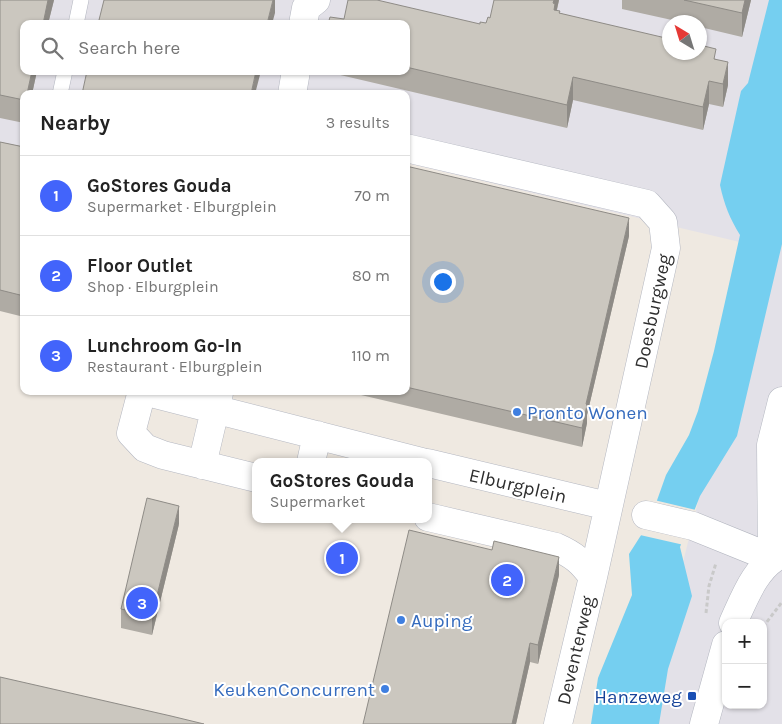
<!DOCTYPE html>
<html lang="en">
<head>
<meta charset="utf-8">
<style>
  :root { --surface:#fff; --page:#f2f2f2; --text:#222; --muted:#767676; --line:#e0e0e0; --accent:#4264fb }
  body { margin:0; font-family:Karla,sans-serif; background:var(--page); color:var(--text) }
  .controls { position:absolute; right:15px; bottom:15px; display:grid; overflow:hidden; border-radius:10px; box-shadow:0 1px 4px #0004 }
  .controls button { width:45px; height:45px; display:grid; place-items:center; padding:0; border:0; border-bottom:1px solid var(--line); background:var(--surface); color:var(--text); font:25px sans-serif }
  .compass { position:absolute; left:662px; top:15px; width:45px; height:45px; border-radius:50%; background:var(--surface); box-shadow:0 1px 4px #0004; rotate:322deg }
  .you { position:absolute; left:442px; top:281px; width:18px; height:18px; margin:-12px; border:4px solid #fff; border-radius:50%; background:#1a73e8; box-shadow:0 0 0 8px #1a73e833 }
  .badge { display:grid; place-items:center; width:32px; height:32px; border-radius:50%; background:var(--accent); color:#fff; font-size:16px; font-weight:700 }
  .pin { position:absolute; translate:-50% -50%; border:2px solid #fff; box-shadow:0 1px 5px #0006 }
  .popup { position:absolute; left:252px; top:458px; width:180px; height:65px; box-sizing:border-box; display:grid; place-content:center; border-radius:10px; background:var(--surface); filter:drop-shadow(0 1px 4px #0005); font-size:16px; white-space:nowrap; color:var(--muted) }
  .popup b { font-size:19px; color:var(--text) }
  .popup::after { content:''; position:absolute; left:50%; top:100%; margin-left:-10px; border:10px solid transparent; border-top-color:var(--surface) }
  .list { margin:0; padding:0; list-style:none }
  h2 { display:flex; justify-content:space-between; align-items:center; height:65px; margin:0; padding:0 20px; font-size:21px }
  h2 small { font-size:16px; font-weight:400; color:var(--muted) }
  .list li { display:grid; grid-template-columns:32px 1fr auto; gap:15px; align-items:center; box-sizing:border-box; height:80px; padding:0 20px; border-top:1px solid var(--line) }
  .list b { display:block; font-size:19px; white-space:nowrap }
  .list p { margin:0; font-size:16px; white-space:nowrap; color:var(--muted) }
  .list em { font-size:16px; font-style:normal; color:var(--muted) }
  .icon { flex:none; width:28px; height:28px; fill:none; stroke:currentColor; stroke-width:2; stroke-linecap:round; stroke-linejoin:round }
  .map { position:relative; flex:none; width:782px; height:724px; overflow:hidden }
  .search { position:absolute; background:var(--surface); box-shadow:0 1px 4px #0004; left:20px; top:20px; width:390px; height:55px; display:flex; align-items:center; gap:12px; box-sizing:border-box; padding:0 18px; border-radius:10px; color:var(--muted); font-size:19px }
  .panel { position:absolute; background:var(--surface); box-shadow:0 1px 4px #0004; left:20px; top:90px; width:390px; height:305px; border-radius:10px }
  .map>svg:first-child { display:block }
</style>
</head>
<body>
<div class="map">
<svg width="782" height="724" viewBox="0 0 782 724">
  <rect width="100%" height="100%" fill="#efe9e1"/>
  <path fill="#e3e1e8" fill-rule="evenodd" d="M0,0H782V724H643L761,247L406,163V94H24V162L0,156ZM670,22H700V52H670ZM24,24H406V71H24ZM726,623H763V705H726Z"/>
  <path fill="#75cff0" d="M769,0H782V244L737,436L700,496L680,547L692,596L668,669L659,724H591L598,678L632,595L629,554L652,518L655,506L666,475L689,435L698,411L714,351L740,235C730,219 724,204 720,185L741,91L748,83Z"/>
  <path fill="#efe9e1" d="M654,500L696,510L684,545L640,535L650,517Z"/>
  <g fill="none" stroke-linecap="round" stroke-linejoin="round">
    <defs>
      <path id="service" d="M76,24L81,0
        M60,94L65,71"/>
      <path id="minor" d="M303,24L306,8L316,0
        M292,94L296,71
        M406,148L647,204L663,222L666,248L593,577L558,724
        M142,391L131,433L145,448L163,455L256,478
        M143,391L422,462
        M311,462L317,435
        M428,463L608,506
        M202,465L219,393
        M646,515L693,526L772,558L771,445L782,401
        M428,517L556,547C574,555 581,561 593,577"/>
      <path id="tertiary" d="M733,623C744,599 756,565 782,554
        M704,724L726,645"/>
    </defs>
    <use href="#service" stroke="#b4b7c1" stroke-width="16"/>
    <use href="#minor" stroke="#b4b7c1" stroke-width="29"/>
    <use href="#tertiary" stroke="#b4b7c1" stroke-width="29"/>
    <path stroke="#c9c9c9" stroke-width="3" stroke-dasharray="4 2.5" stroke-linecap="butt" d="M706,613L709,586L716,563
      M763,627L782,602"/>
    <use href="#service" stroke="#fff" stroke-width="15"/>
    <use href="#minor" stroke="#fff" stroke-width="28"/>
    <use href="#tertiary" stroke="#fff" stroke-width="28"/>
  </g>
  <path fill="#afaba4" d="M0,0H54L48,24H24V71H37L32,94H24V123L0,118Z
    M559,0L557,10L560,13L716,59L728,85L723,107L709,104L703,130L573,100L567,128L336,74V71H406V24L344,19L480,24L486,23L490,18Z
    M622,0H751L742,37L700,27V22H681L622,9Z
    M0,142L24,147V317L0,311Z
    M406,166L629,236L587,415V423L582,447L344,391H406Z
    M179,524L152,635L121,628V609Z
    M559,575L538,664L530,662L516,724H363Z"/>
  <path fill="#8e8b86" d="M48,0H54L48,24H43Z
    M273,0H275V13L272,24H267Z
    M554,0H559L555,17L553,3Z
    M745,0H751L742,37V13Z
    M728,62V85L723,107V84Z
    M32,71H37L32,94H27Z
    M256,71H261L255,94H251Z
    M573,77V100L567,128V105Z
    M709,81V104L703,130V107Z
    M629,218V236L587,415V423L582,447V428L586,404Z
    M179,506V524L152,635V616Z
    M559,557V575L538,664V645Z
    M530,643V662L516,724H512Z"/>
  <path fill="#cbc7bf" stroke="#8e8b86" d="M0,0H48L43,24H24V71H32L27,94H24V100L0,95Z
    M104,0H273L267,24H98Z
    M348,0H377L480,24V22L486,23L488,17L490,18L494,0H554L553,3L555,4L554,10L560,11L559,13L670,39V52H700V45L716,49L714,59L728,62L723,84L709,81L703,107L573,77L567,105L406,67V24H328L330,17L344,19Z
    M684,0H745L742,13Z
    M87,71H256L251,94H82Z
    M0,142L24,147V296L0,290Z
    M406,166L629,218L586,404L587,405L582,428L406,387Z
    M147,498L179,506L152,616L121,609Z
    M409,530L492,550L494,541L559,557L538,645L530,643L512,724H363Z
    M0,677L171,716L204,724H0Z"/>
  <g fill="#3f7fe0" stroke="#fff" stroke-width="2">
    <circle cx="517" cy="412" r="5"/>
    <circle cx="401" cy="620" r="5"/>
    <circle cx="385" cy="689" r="5"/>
  </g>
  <rect fill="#1a4fb4" stroke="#fff" stroke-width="2" x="687" y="691" width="10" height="10" rx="2.5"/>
  <g text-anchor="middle" stroke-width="4" stroke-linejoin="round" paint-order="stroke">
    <g font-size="19" fill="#2e2e2e" stroke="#fff">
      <text transform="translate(652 311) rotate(-78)" y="7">Doesburgweg</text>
      <text transform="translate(518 485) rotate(13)" y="7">Elburgplein</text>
      <text transform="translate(575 650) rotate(-77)" y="7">Deventerweg</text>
    </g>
    <g font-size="19" fill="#366cbe" stroke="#fff" text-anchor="start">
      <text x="527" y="419">Pronto Wonen</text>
      <text x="411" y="627">Auping</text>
      <text x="375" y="696" text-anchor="end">KeukenConcurrent</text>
    </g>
    <g font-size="19" fill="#164399" stroke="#fff" text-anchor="end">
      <text x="682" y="703">Hanzeweg</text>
    </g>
  </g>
</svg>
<div class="controls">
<button>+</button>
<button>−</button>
</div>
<svg class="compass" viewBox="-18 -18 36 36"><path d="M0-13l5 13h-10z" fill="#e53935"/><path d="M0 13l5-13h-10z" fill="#767676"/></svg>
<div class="you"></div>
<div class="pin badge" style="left:342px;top:558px">1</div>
<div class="popup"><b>GoStores Gouda</b>Supermarket</div>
<div class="pin badge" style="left:507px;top:580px">2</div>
<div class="pin badge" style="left:142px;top:603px">3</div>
<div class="search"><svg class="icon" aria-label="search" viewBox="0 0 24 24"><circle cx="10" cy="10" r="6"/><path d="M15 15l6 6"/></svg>Search here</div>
<section class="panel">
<h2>Nearby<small>3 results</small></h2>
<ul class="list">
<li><span class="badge">1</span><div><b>GoStores Gouda</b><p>Supermarket · Elburgplein</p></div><em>70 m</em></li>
<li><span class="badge">2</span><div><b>Floor Outlet</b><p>Shop · Elburgplein</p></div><em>80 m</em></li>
<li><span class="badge">3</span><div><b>Lunchroom Go-In</b><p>Restaurant · Elburgplein</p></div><em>110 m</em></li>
</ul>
</section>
</div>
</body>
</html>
